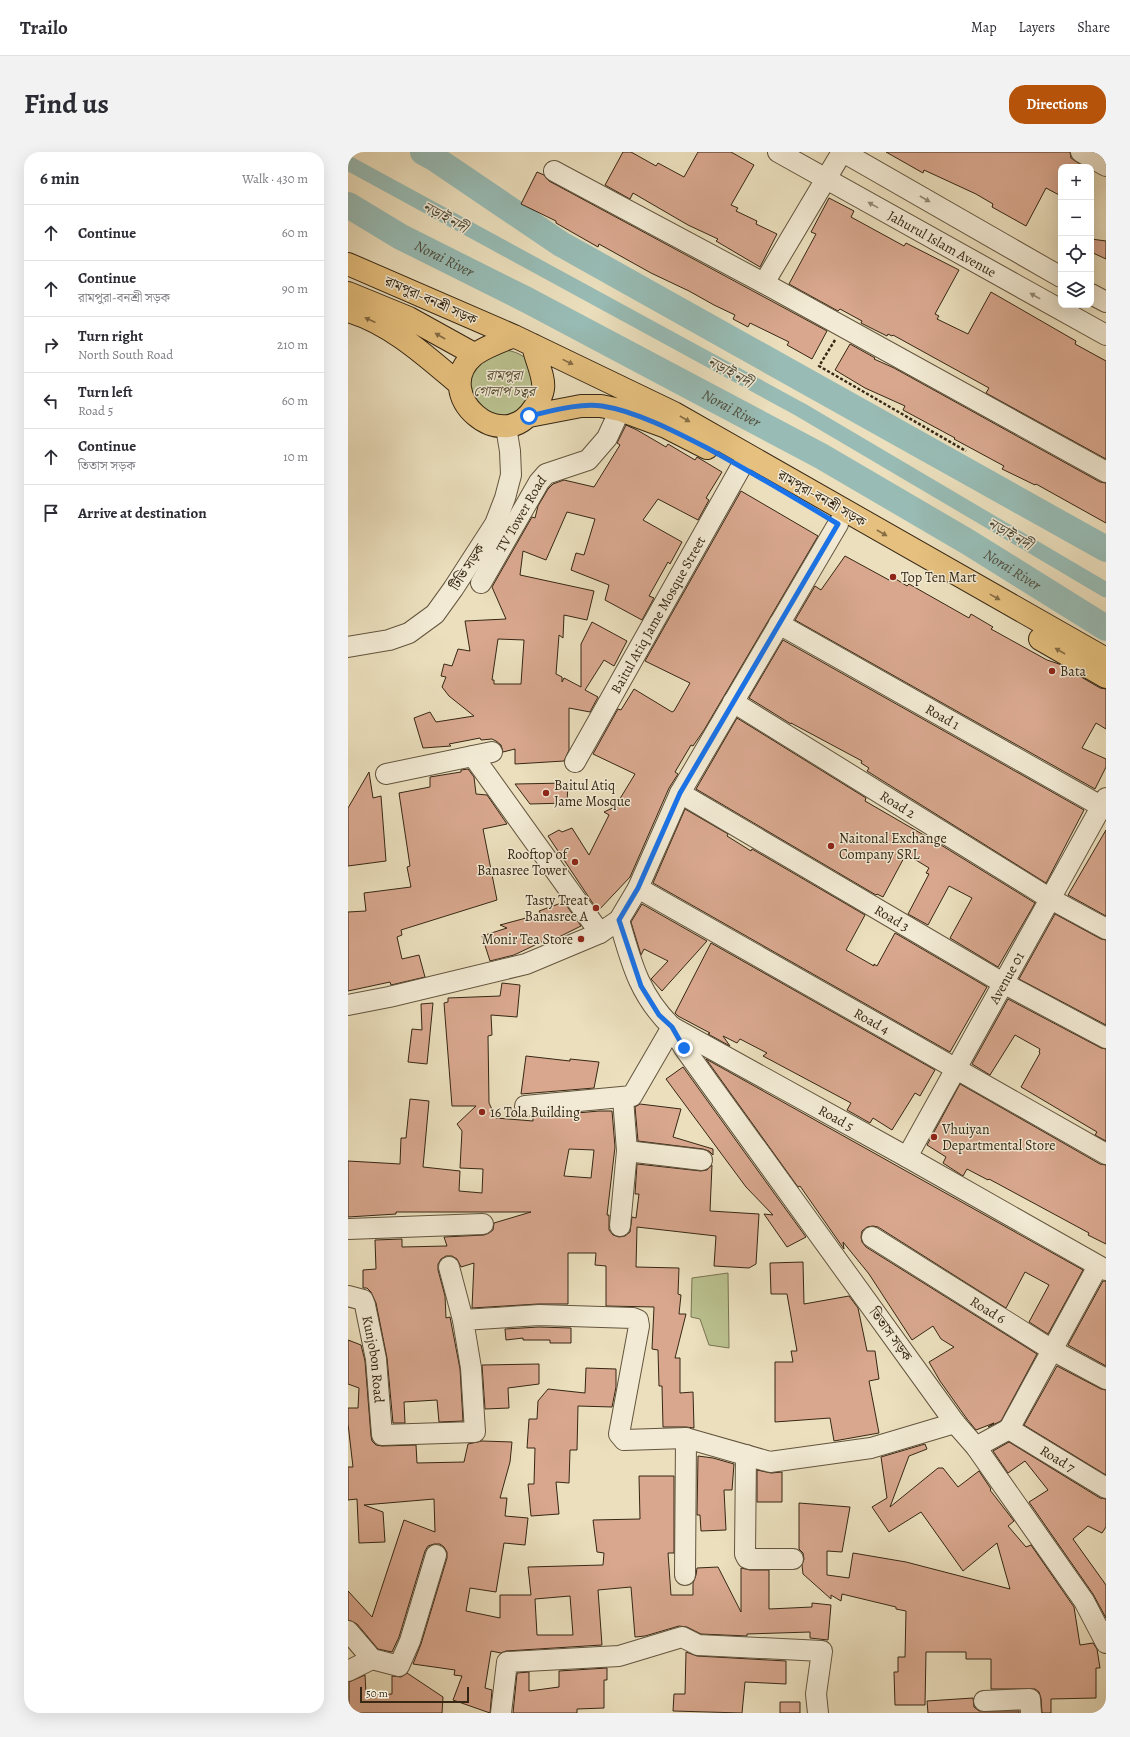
<!DOCTYPE html>
<html lang="en">
<head>
<meta charset="utf-8">
<style>
  :root { --surface:#fff; --page:#f2f2f3; --text:#2b2b33; --muted:#7c7c81; --line:#e1e1e2; --accent:#b45309 }
  body { margin:0; font-family:Alegreya,"Noto Serif Bengali",serif; background:var(--page); color:var(--text) }
  .controls { position:absolute; right:12px; top:12px; display:grid; overflow:hidden; border-radius:8px; box-shadow:0 4px 16px #0002 }
  .controls button { width:36px; height:36px; display:grid; place-items:center; padding:0; border:0; border-bottom:1px solid var(--line); background:var(--surface); color:var(--text); font:20px sans-serif }
  .scale { position:absolute; left:12px; bottom:10px; width:109px; box-sizing:border-box; padding-left:4px; border:2px solid #362714; border-top:0; font-size:11px; line-height:14px; white-space:nowrap; color:#362714; -webkit-text-stroke:3px #f2ead4; paint-order:stroke }
  .stop { position:absolute; width:12px; height:12px; margin:-9px; border:3px solid #1a73e8; border-radius:50%; background:#fff }
  .stop.end { background:#1a73e8; border-color:#fff; box-shadow:0 1px 4px #0008 }
  .list { margin:0; padding:0; list-style:none }
  h2 { display:flex; justify-content:space-between; align-items:center; height:52px; margin:0; padding:0 16px; font-size:17px }
  h2 small { font-size:13px; font-weight:400; color:var(--muted) }
  .list li { display:grid; grid-template-columns:26px 1fr auto; gap:12px; align-items:center; box-sizing:border-box; height:56px; padding:0 16px; border-top:1px solid var(--line) }
  .list b { display:block; font-size:15px; white-space:nowrap }
  .list p { margin:0; font-size:13px; white-space:nowrap; color:var(--muted) }
  .list em { font-size:13px; font-style:normal; color:var(--muted) }
  .icon { flex:none; width:22px; height:22px; fill:none; stroke:currentColor; stroke-width:2; stroke-linecap:round; stroke-linejoin:round }
  .map { position:relative; flex:none; width:758px; height:1561px; overflow:hidden; border-radius:16px }
  header { display:flex; align-items:center; gap:24px; box-sizing:border-box; height:56px; padding:0 20px; background:var(--surface); border-bottom:1px solid var(--line) }
  header strong { font-size:19px }
  nav { display:flex; gap:22px; margin-inline-start:auto; font-size:14px }
  .intro { display:flex; align-items:center; justify-content:space-between; box-sizing:border-box; height:96px; padding:0 24px }
  h1 { margin:0; font-size:28px }
  .button { padding:10px 18px; border-radius:16px; background:var(--accent); color:#fff; font-size:14px; font-weight:700 }
  main { display:flex; gap:24px; padding:0 24px }
  aside { flex:1; background:var(--surface); border-radius:16px; box-shadow:0 4px 16px #0002 }
  .map>svg:first-child { display:block }
</style>
</head>
<body>
<header>
<strong>Trailo</strong>
<nav><a>Map</a><a>Layers</a><a>Share</a></nav>
</header>
<div class="intro"><h1>Find us</h1><a class="button">Directions</a></div>
<main>
<aside>
<h2>6 min<small>Walk · 430 m</small></h2>
<ul class="list">
<li><svg class="icon" aria-label="ahead" viewBox="0 0 24 24"><path d="M12 20V5M6 11l6-6 6 6"/></svg><div><b>Continue</b></div><em>60 m</em></li>
<li><svg class="icon" aria-label="ahead" viewBox="0 0 24 24"><path d="M12 20V5M6 11l6-6 6 6"/></svg><div><b>Continue</b><p>রামপুরা-বনশ্রী সড়ক</p></div><em>90 m</em></li>
<li><svg class="icon" aria-label="right" viewBox="0 0 24 24"><path d="M7 20v-9h11M14 6l5 5-5 5"/></svg><div><b>Turn right</b><p>North South Road</p></div><em>210 m</em></li>
<li><svg class="icon" aria-label="left" viewBox="0 0 24 24"><path d="M17 20v-9H6M10 6l-5 5 5 5"/></svg><div><b>Turn left</b><p>Road 5</p></div><em>60 m</em></li>
<li><svg class="icon" aria-label="ahead" viewBox="0 0 24 24"><path d="M12 20V5M6 11l6-6 6 6"/></svg><div><b>Continue</b><p>তিতাস সড়ক</p></div><em>10 m</em></li>
<li><svg class="icon" aria-label="arrive" viewBox="0 0 24 24"><path d="M6 21V4h12l-3 4 3 4H6"/></svg><div><b>Arrive at destination</b></div></li>
</ul>
</aside>
<div class="map">
<svg width="758" height="1561" viewBox="0 0 758 1561">
  <rect width="100%" height="100%" fill="#ebdfbd"/>
  <filter id="stains"><feTurbulence type="fractalNoise" baseFrequency=".005" numOctaves="4"/><feColorMatrix values="0 0 0 0 .2 0 0 0 0 .09 0 0 0 0 .02 0 0 0 .5 -.17"/></filter>
  <radialGradient id="worn" r=".72"><stop offset=".6" stop-color="#630" stop-opacity="0"/><stop offset="1" stop-color="#630" stop-opacity=".3"/></radialGradient>
  <path fill="#bac18f" stroke="#787452" d="M157,198C172,200 180,206 188,219L180,255L153,265L134,257L123,240L122,229L130,210Z
    M380,1121L381,1196L361,1193L352,1167L343,1165L344,1126Z"/>
  <g fill="none" stroke-linecap="round" stroke-linejoin="round">
    <path stroke="#98bcb5" stroke-width="15" d="M0,11L453,258L758,438"/>
    <g stroke="#98bcb5" stroke-width="26">
      <path d="M75,0L86,6L213,92L758,397"/>
      <path id="s1" d="M0,53L53,85L179,148L473,304L620,390L758,476"/>
    </g>
  </g>
  <path fill="#d8a78e" stroke="#362714" fill-rule="evenodd" d="M275,0H283L308,14L310,11L336,25L350,0H383L406,13L383,53L390,56L388,59L409,69L408,72L429,82L412,115L368,89L370,87L340,73L285,41L282,47L257,33Z
    M538,0H722L723,6L736,15H713V44L698,36L678,74L644,55L645,52L628,42L576,18L575,21Z
    M189,20L196,23L201,29L479,179L464,207L439,193L441,190L402,171L400,175L385,167L387,163L366,153L341,139L303,121L251,92L250,95L208,71V69L173,52Z
    M481,46L506,59L503,65L556,94L558,91L611,118L587,162L591,164L589,167L620,182L643,140L728,189L727,192L758,209V307L638,241L641,236L545,183L544,184L540,182L539,184L513,171L514,169L492,157L490,159L441,132L468,82L463,80Z
    M743,87L758,89V107L743,100Z
    M502,192L527,206L526,207L546,216L752,330L758,331V371L688,332L687,333L654,317L656,314L606,287L607,286L555,258L557,254L517,236L487,218Z
    M278,273L289,278L318,295L320,292L347,308L349,305L374,320L358,346L361,348L350,368L310,347L295,368L334,390L322,412L320,410L301,444L306,446L294,468L257,448L261,433L223,418L228,401L236,403L247,367L219,360L198,408L175,399L172,423L246,439L239,468L216,463L215,486L211,483L208,522L214,525V530L216,526L233,535V492L244,470L279,489L266,514L256,508L237,538L250,545L242,560L221,556V598L216,609L167,612V597L155,600L153,593L148,589L144,587L133,588L132,586L101,592L103,594L75,596L66,566L82,560L88,570L126,564L101,544L94,535L98,525L93,524L96,512L104,514L110,497L122,499L117,469L158,467L144,435L184,365L187,366L190,354L200,337L205,332L216,328L246,335L272,293L269,291ZM150,487L176,488L173,532H146V528H144Z
    M393,339L470,384L356,578L345,594L343,593L327,620L330,622L321,636L282,725L250,759L200,684L211,678L214,680L224,676L241,703L261,663L256,660L277,650H270L287,622L245,602L270,557L273,558L286,537L324,560L326,559L342,531L297,509Z
    M497,404L541,428L543,424L559,434L561,432L621,466L623,462L645,475L643,477L699,508L711,512L752,536L758,537V577L748,571L734,596L758,607V615L747,637L447,468L467,434L473,438Z
    M435,488L736,658L698,731L519,619L521,616L513,611L514,609L443,571V572L401,546Z
    M389,566L518,646L517,649L593,693L687,751L650,815L602,786L624,746L601,734L580,773L560,762L581,722L578,721L581,716L558,702L535,745L529,742L528,743L348,637Z
    M120,617L126,625L128,642L139,643L159,672L135,677L149,748L53,778L54,783L49,785L54,807L71,803L77,825L43,833L42,830L0,839V760L18,759L16,741L63,735L59,715L62,714L51,641L82,635V625L113,620V618Z
    M21,620L25,646L33,644L38,709L0,714V656Z
    M220,631L219,651L182,652L167,632Z
    M337,657L380,682L379,684L403,699L404,697L517,763L498,798L526,814V812L529,814L547,781L639,835L602,900L305,731Z
    M758,678V764L720,743Z
    M216,750L233,774L205,788L204,785L166,803L142,809L134,784L159,776L152,773L193,762L191,759Z
    M294,752L359,789L314,839L303,827L320,809L296,797L293,803L283,770Z
    M707,762L753,787L758,788V873L671,827Z
    M363,791L587,918L572,944L567,941L544,978L525,966L522,971L499,958L503,951L415,904L419,901L392,887L389,891L375,884L382,894L360,882L362,881L330,864L327,861Z
    M154,831L172,833L169,865L143,863L144,883L140,884L141,951L148,966L185,969V965L251,959H264L267,995L259,1063H261V1078L265,1083L271,1085L277,1084L282,1080L284,1065L288,1066L291,1042H287L289,1012L353,1019L359,1018L364,1013L362,1059L411,1062L408,1112L401,1116L366,1114L368,1084L289,1075L288,1115L331,1116L330,1142L333,1143L331,1162H338L327,1206H332V1241L345,1240L346,1276L338,1275H315L314,1234H311L310,1198L304,1197L306,1155L258,1154V1114L247,1113L248,1101H220V1152H190L124,1156L126,1111L113,1115L109,1107L104,1104H98L93,1107L90,1112V1118L97,1144L98,1166L102,1165L112,1217L115,1269L91,1270L89,1248L56,1250L57,1271H45L39,1206L28,1151L23,1140L19,1136H15V1118L28,1117L27,1088L54,1087V1095L99,1094L96,1085L136,1083L141,1081L145,1078L146,1071L183,1060H48V1062L0,1065V1009L52,1012L53,986H58L62,947L81,949L75,1015L112,1019L111,1039L134,1041L135,1017L112,1016L114,979L109,972L128,954H104L96,851L100,850V846L152,844ZM221,997L246,998L243,1026L216,1024Z
    M660,847L753,896L758,897V989L747,983L749,980L673,935L692,901L691,900L692,897L667,883L642,923L624,912Z
    M85,851L79,912L60,910L64,877L74,878L73,852Z
    M178,904L222,909V907L251,910L246,936L173,942Z
    M358,907L735,1118L700,1182L681,1170L701,1133L677,1120L658,1156L530,1075L525,1074L519,1075L514,1079L513,1085L514,1090L518,1095L689,1202L653,1269L640,1275L646,1271L628,1278L619,1267L592,1229L581,1210L606,1195L593,1187L585,1174L564,1188L521,1122L495,1090L496,1097L452,1034L450,1035Z
    M335,915L431,1048L458,1085L439,1095L416,1062L425,1063L398,1035L318,927Z
    M612,932L752,1012L758,1013V1092L740,1083L741,1081L641,1027L640,1028L619,1017L615,1024L595,1011L598,1005L579,993Z
    M292,952L333,957L325,985L365,997V1003L361,999L355,997L290,989L287,955Z
    M455,1110L456,1152L501,1144L510,1156L519,1199H527L531,1227L521,1229L531,1281L486,1289L482,1266L427,1270V1210H445L443,1199H449L439,1142H423L422,1111Z
    M755,1129H758V1214L720,1193Z
    M191,1175L223,1176V1191H202V1188H175V1186L158,1188L157,1177Z
    M0,1188L13,1193L17,1209L23,1284L24,1289L28,1293L34,1294L68,1293L69,1311L116,1310L120,1292L134,1289L164,1290L162,1310L152,1346H159L157,1364L180,1366L177,1393L156,1391L148,1440L122,1436L118,1459L152,1466V1443H183L180,1415L255,1413L256,1401L249,1400L245,1368L292,1367L291,1324H326V1401H320L323,1443H345V1431L348,1423L349,1416L370,1415L393,1460V1416L402,1418H421V1457L464,1455V1451L483,1453L480,1488L462,1486V1480L399,1482V1484L353,1482L339,1475L331,1474L297,1484L287,1485L283,1435L250,1438L254,1493L158,1499L153,1501L143,1499L137,1536L144,1538L142,1561L105,1548L114,1524L106,1523L107,1518L65,1512L73,1492L99,1406V1400L96,1395L92,1392H86L80,1394L77,1399L51,1485L44,1500L30,1497L9,1472L0,1468V1439L24,1465L56,1368L87,1380L86,1347L16,1353L35,1360L37,1390L11,1391L9,1347L0,1348V1315H5L0,1272V1256H10L11,1236L0,1232ZM222,1444L225,1483H189L187,1447Z
    M191,1212V1232L160,1236L161,1256L137,1257L134,1213Z
    M709,1214L753,1237L758,1238V1323L676,1273Z
    M238,1216L268,1217V1235L264,1255L230,1254L229,1298H222L221,1331L208,1330L211,1362L183,1364L180,1332H186L187,1296H179L181,1267H189L190,1249L200,1237L237,1241Z
    M661,1290L752,1346L758,1347V1375L754,1381L740,1374L725,1387L758,1433V1466L745,1442L681,1350L700,1338L677,1309L660,1321L645,1299Z
    M577,1292L579,1297L561,1304L542,1355L590,1316H595L610,1335L631,1319L643,1337L642,1338L666,1369L660,1374L678,1395L683,1393L726,1455L732,1493L745,1491L749,1497L752,1516H748V1546L703,1547V1561H694L693,1546L691,1540L687,1537H643V1507H618V1500H578L577,1553H547L546,1520H550V1505H557L558,1459L548,1457V1455L494,1442L493,1449L483,1443V1447L455,1422L454,1413L456,1407L455,1401L451,1397V1351L502,1355L494,1400L479,1399V1423L501,1426L505,1401L558,1410L662,1437L649,1391L615,1419L573,1360L541,1380L524,1355L539,1346L533,1305Z
    M350,1304L365,1306L386,1312L384,1338H376L378,1378L353,1379L352,1363H349Z
    M409,1318L423,1321L434,1320V1350H409Z
    M338,1500L349,1504L438,1509V1532L397,1530L394,1561L325,1559L326,1542H337Z
    M259,1516V1528H256V1556L229,1557V1561H165L169,1521L181,1520V1539L211,1535V1519Z
    M59,1521L95,1545L94,1561H1V1530L17,1523L18,1541H20V1543L44,1542V1524L53,1525Z
    M625,1546L626,1555L631,1559H671V1561H580L579,1549Z
    M432,1550H452V1561H432Z"/>
  <g fill="none" stroke-linecap="round" stroke-linejoin="round">
    <defs>
      <g id="minor">
        <path id="s2" d="M430,0L758,183"/>
        <path d="M495,0L713,125"/>
        <path d="M733,0L758,14"/>
        <path d="M206,19L423,135L758,320"/>
        <path d="M416,131L494,0"/>
        <path d="M743,142L758,150"/>
        <path id="s3" d="M133,431L191,330L198,322L240,308L259,286L272,258"/>
        <path id="s4" d="M431,472L758,657"/>
        <path d="M0,495L41,488L61,481L87,462L105,437L147,372L157,346L163,323L162,299L158,275"/>
        <path id="s5" d="M385,550L701,746L758,777"/>
        <path d="M125,604L252,781"/>
        <path id="s6" d="M227,610L393,315"/>
        <path d="M38,622L144,600"/>
        <path id="s7" d="M332,641L655,831L758,886"/>
        <path id="s8" d="M290,736L758,1002"/>
        <path id="s9" d="M271,768C283,810 291,843 324,875L559,1005L758,1118"/>
        <path d="M0,853L41,845L178,812L252,781L271,768L290,736L332,641L490,372"/>
        <path d="M324,875L336,896L607,1271L628,1295L736,1449L758,1491"/>
        <path d="M177,954L284,944L324,875"/>
        <path d="M279,999L354,1008"/>
        <path id="s10" d="M559,1005L758,646"/>
        <path d="M272,1074L279,999L275,946"/>
        <path d="M0,1077L135,1072"/>
        <path id="s11" d="M524,1085L704,1198L758,1227"/>
        <path d="M101,1115L115,1168"/>
        <path id="s12" d="M0,1144L15,1148L17,1153L28,1207L34,1283L127,1280L123,1216L115,1168L191,1163L285,1166L290,1168L291,1174L271,1282L276,1288L338,1286L422,1310L523,1296L607,1271"/>
        <path d="M661,1277L750,1114"/>
        <path id="s13" d="M661,1277L758,1336"/>
        <path d="M628,1295L661,1277"/>
        <path d="M398,1303L397,1402L399,1406L402,1407H445"/>
        <path d="M337,1423L338,1286"/>
        <path d="M0,1479L24,1507L51,1514L62,1489L88,1403"/>
        <path d="M0,1519L24,1507"/>
        <path d="M636,1549L682,1547L683,1561"/>
        <path d="M153,1561L159,1510L271,1504L334,1485L350,1493L474,1499L468,1542L470,1561"/>
      </g>
      <path id="major" d="M0,112L166,184
        M0,141L61,166L126,202
        M0,159C42,171 78,204 111,232
        M185,193C187,206 197,225 195,237C194,245 190,250 186,256C154,306 82,242 125,204C134,196 154,189 166,184L326,261L758,507
        M181,264L233,254H253L272,258L318,275L359,296
        M692,487L758,525"/>
    </defs>
    <use href="#minor" stroke="#63553e" stroke-width="22"/>
    <use href="#major" stroke="#362714" stroke-width="24"/>
    <path stroke="#362714" stroke-width="2.5" stroke-dasharray="3 2" stroke-linecap="butt" d="M487,188L471,214L618,299"/>
    <use href="#minor" stroke="#f2ead4" stroke-width="20"/>
    <use href="#major" stroke="#e6c07e" stroke-width="22"/>
  </g>
  <defs><path id="oneway-solid" d="M-6-.8H1V-3.2L6.5 0L1 3.2V.8H-6Z"/></defs>
  <g fill="#948874">
    <use href="#oneway-solid" transform="translate(577 47) rotate(30)"/>
    <use href="#oneway-solid" transform="translate(525 53) rotate(-151)"/>
    <use href="#oneway-solid" transform="translate(687 144) rotate(-151)"/>
  </g>
  <g fill="#856c44">
    <use href="#oneway-solid" transform="translate(22 168) rotate(-155)"/>
    <use href="#oneway-solid" transform="translate(92 184) rotate(-150)"/>
    <use href="#oneway-solid" transform="translate(220 210) rotate(26)"/>
    <use href="#oneway-solid" transform="translate(337 267) rotate(30)"/>
    <use href="#oneway-solid" transform="translate(534 381) rotate(30)"/>
    <use href="#oneway-solid" transform="translate(647 445) rotate(29)"/>
    <use href="#oneway-solid" transform="translate(712 499) rotate(-150)"/>
  </g>
  <g fill="none" stroke-linecap="round" stroke-linejoin="round">
    <path stroke="#1a73e8" stroke-width="5" d="M181,264C204,259 230,251 254,254C288,259 330,281 361,297C405,321 447,346 490,372L332,641L290,736L271,768L293,834L311,863L324,875L336,896"/>
  </g>
  <g fill="#8f2418" stroke="#f2ead4" stroke-width="1.5">
    <circle cx="545" cy="425" r="4"/>
    <circle cx="704" cy="519" r="4"/>
    <circle cx="198" cy="641" r="4"/>
    <circle cx="483" cy="694" r="4"/>
    <circle cx="227" cy="710" r="4"/>
    <circle cx="248" cy="756" r="4"/>
    <circle cx="233" cy="787" r="4"/>
    <circle cx="134" cy="960" r="4"/>
    <circle cx="586" cy="985" r="4"/>
  </g>
  <g text-anchor="middle" stroke-width="3" stroke-linejoin="round" paint-order="stroke">
    <g font-size="14" fill="#362714" stroke="#f2ead4">
      <text dy="5" stroke="none"><textPath href="#s2" startOffset="188">Jahurul Islam Avenue</textPath></text>
      <text transform="translate(83 148) rotate(24)" y="5">রামপুরা-বনশ্রী সড়ক</text>
      <text transform="translate(474 346) rotate(30)" y="5">রামপুরা-বনশ্রী সড়ক</text>
      <text dy="5" stroke="none"><textPath href="#s3" startOffset="80">TV Tower Road</textPath></text>
      <text transform="translate(119 415) rotate(-57)" y="5">টিভি সড়ক</text>
      <text dy="5" stroke="none"><textPath href="#s6" startOffset="169">Baitul Atiq Jame Mosque Street</textPath></text>
      <text dy="5" stroke="none"><textPath href="#s4" startOffset="188">Road 1</textPath></text>
      <text dy="5" stroke="none"><textPath href="#s5" startOffset="194">Road 2</textPath></text>
      <text dy="5" stroke="none"><textPath href="#s7" startOffset="246">Road 3</textPath></text>
      <text dy="5" stroke="none"><textPath href="#s10" startOffset="205">Avenue 01</textPath></text>
      <text dy="5" stroke="none"><textPath href="#s8" startOffset="269">Road 4</textPath></text>
      <text dy="5" stroke="none"><textPath href="#s9" startOffset="309">Road 5</textPath></text>
      <text dy="5" stroke="none"><textPath href="#s11" startOffset="137">Road 6</textPath></text>
      <text transform="translate(543 1182) rotate(54)" y="5">তিতাস সড়ক</text>
      <text dy="5" stroke="none"><textPath href="#s12" startOffset="76">Kunjobon Road</textPath></text>
      <text dy="5" stroke="none"><textPath href="#s13" startOffset="57">Road 7</textPath></text>
    </g>
    <g font-size="14" font-style="italic" fill="#574e33" stroke="#f2ead4">
      <text x="156" y="228">রামপুরা<tspan x="156" dy="16">গোলাপ চত্বর</tspan></text>
    </g>
    <g font-size="14" fill="#362714" stroke="#f2ead4" text-anchor="start">
      <text x="553" y="430">Top Ten Mart</text>
      <text x="712" y="524">Bata</text>
      <text x="206" y="638">Baitul Atiq<tspan x="206" dy="16">Jame Mosque</tspan></text>
      <text x="491" y="691">Naitonal Exchange<tspan x="491" dy="16">Company SRL</tspan></text>
      <text x="219" y="707" text-anchor="end">Rooftop of<tspan x="219" dy="16">Banasree Tower</tspan></text>
      <text x="240" y="753" text-anchor="end">Tasty Treat<tspan x="240" dy="16">Banasree A</tspan></text>
      <text x="225" y="792" text-anchor="end">Monir Tea Store</text>
      <text x="142" y="965">16 Tola Building</text>
      <text x="594" y="982">Vhuiyan<tspan x="594" dy="16">Departmental Store</tspan></text>
    </g>
    <g font-size="15" font-style="italic" fill="#4e4c3c" stroke="#f2ead4">
      <text transform="translate(97 65) rotate(29)" y="5">নড়াই নদী</text>
      <text dy="5" stroke="none"><textPath href="#s1" startOffset="110">Norai River</textPath></text>
      <text transform="translate(382 220) rotate(29)" y="5">নড়াই নদী</text>
      <text dy="5" stroke="none"><textPath href="#s1" startOffset="434">Norai River</textPath></text>
      <text transform="translate(662 382) rotate(30)" y="5">নড়াই নদী</text>
      <text dy="5" stroke="none"><textPath href="#s1" startOffset="758">Norai River</textPath></text>
    </g>
  </g>
  <rect width="100%" height="100%" filter="url(#stains)"/>
  <rect width="100%" height="100%" fill="url(#worn)"/>
</svg>
<div class="controls">
<button>+</button>
<button>−</button>
<button><svg class="icon" aria-label="locate" viewBox="0 0 24 24"><circle cx="12" cy="12" r="6"/><path d="M12 2v4M12 18v4M2 12h4M18 12h4"/></svg></button>
<button><svg class="icon" aria-label="layers" viewBox="0 0 24 24"><path d="M12 4l9 5-9 5-9-5zM3 14l9 5 9-5"/></svg></button>
</div>
<div class="scale">50 m</div>
<div class="stop" style="left:181px;top:264px"></div>
<div class="stop end" style="left:336px;top:896px"></div>
</div>
</main>
</body>
</html>
